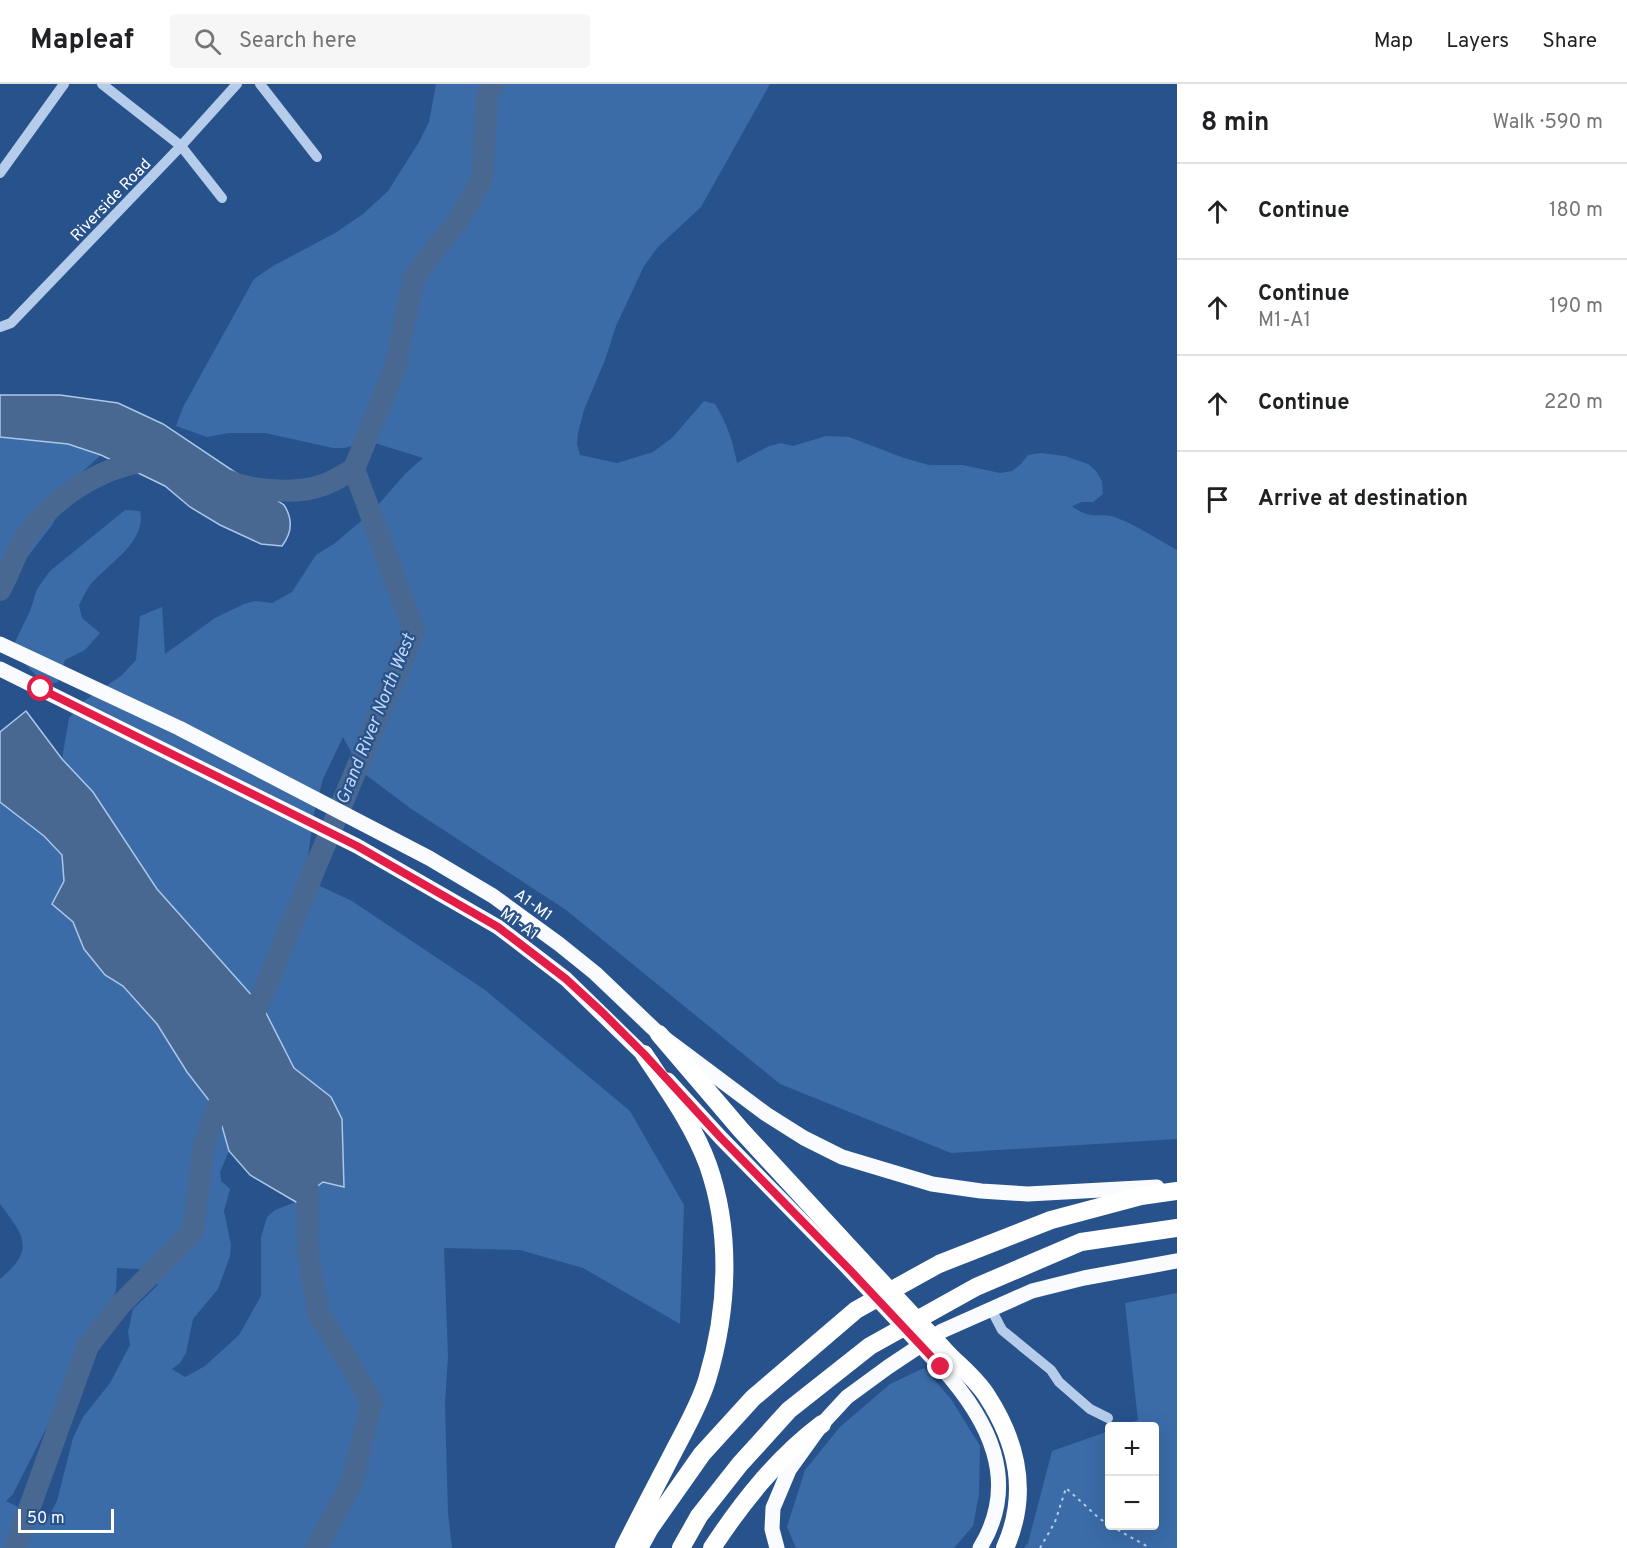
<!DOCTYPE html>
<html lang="en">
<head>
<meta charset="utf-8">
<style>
  :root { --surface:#fff; --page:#f6f6f6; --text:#202124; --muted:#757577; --line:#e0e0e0 }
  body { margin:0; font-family:Overpass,sans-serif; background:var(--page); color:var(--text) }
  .controls { position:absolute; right:18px; bottom:18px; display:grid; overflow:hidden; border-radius:6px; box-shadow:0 6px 24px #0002 }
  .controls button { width:54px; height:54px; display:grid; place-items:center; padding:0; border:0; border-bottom:2px solid var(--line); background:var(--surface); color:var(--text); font:30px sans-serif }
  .scale { position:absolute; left:18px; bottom:15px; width:96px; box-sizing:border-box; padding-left:6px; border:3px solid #fff; border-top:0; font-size:16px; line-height:21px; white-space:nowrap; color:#fff; -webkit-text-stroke:4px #27528c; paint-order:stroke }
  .stop { position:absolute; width:18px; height:18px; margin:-14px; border:4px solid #e11d48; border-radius:50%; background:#fff }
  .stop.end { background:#e11d48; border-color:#fff; box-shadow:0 2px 6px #0008 }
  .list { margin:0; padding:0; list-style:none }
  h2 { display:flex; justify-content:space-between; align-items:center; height:78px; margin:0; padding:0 24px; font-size:26px }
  h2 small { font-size:20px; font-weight:400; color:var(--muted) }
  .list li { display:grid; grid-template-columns:39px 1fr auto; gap:18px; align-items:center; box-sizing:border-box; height:96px; padding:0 24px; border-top:2px solid var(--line) }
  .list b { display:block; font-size:22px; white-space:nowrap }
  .list p { margin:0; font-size:20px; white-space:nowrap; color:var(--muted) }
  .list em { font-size:20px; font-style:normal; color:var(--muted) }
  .icon { flex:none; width:33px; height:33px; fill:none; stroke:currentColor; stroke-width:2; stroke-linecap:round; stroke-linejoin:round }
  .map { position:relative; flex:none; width:1177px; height:1464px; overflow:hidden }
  header { display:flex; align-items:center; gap:36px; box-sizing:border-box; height:84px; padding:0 30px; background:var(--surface); border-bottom:2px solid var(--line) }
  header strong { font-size:28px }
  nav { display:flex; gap:33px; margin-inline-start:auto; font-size:21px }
  .search { width:420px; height:54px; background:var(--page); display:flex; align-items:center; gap:15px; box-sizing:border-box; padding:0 21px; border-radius:6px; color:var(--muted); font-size:22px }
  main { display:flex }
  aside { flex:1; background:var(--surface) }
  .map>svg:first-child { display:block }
</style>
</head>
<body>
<header>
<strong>Mapleaf</strong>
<div class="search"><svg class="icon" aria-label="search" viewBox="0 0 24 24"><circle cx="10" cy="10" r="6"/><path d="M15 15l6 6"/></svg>Search here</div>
<nav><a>Map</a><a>Layers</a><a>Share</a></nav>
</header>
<main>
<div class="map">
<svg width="1177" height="1464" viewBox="0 0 1177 1464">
  <rect width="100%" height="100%" fill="#27528c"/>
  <path fill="#3b6ca8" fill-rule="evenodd" d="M436,0H770L701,123L658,163L644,182L616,242L605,276L584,326L578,349L577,360L580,371L617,379L653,368L672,354L704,317L715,320C727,339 733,358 737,379L769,362L781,359L793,362L826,352L849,353L904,374L929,381H963L1000,389L1012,387L1021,380L1028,371L1041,369L1065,372L1088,380L1096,387L1102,397L1103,410L1093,418H1082L1072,422C1093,438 1100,427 1117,434C1138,442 1157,455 1177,466V1055L951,1069L780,1000L566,826L410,724L362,688L343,653L323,695L314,729L305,795L352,817L485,906L630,1027L684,1121L680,1240L583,1184L520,1166L444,1164L448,1272L445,1320L448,1429L452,1464H0V1195C36,1165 24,1152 0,1120V718L44,752L62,771L64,797L52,820L73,838L84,865L104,891L123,902L157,940L187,988L218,1028L229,1067L220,1088L221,1097L230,1105L224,1127L231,1161L230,1172L218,1205L193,1235L186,1269L180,1279L172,1285L185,1293L205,1282L239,1251L261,1212V1153L267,1133L275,1126L296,1118L323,1098L344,1103L331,1013L294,984L264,925L157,805L93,708L62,675L69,634L84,617L121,592L136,576L140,532L162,523L165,570L215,534L244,520L255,517L272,519L292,508L316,471L335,459L360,438L377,422L406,389L423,374L368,357L344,364H333L265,349H229L207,353L176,342L183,323L254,195L273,182L335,149L363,130L388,107L419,58L429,38ZM117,1184L139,1185L158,1201L133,1225L128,1248L130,1261L110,1299L83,1333L73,1354L57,1417L46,1437L6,1417L13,1410L116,1207Z
    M0,353L68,360L101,371L79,391L52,441L22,480L0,502Z
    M125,426L140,427C147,458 108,480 90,501C86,507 82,515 79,521L82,534L100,549L85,566L65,576L58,598L46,601L23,578L15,558L30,527L37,505L50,487Z
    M1177,1209V1464H1024L1028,1459L1052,1367L1109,1347L1110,1442H1154V1342H1122L1138,1336L1125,1219Z
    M924,1284L951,1315L980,1362L979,1410L973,1442L954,1464H796L787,1443L805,1386L840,1343L890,1300Z"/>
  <path fill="#496891" stroke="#aac7ea" stroke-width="1.5" d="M0,311H60L118,319L163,340L284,421C293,435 292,449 282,462L261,460L220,441L190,423L165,402L101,371L68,360L0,353Z
    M26,627L62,675L93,708L157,805L264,925L294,984L331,1013L342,1035L344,1103L323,1098L296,1118L250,1091L229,1067L218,1028L187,988L157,940L123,902L105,891L84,865L73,838L52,820L64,797L62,771L44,752L0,718V648Z"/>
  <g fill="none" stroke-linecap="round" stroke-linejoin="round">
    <path stroke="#496891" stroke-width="22" d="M229,397C251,407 297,410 320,402C332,399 343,391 354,385
      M0,506C10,488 17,464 29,448C59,409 106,380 155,376
      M247,947L414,547L354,385L395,284L414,193L457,138L482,95L487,12L493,0
      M306,1081L307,1088L308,1168L318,1229L372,1317L352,1399L316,1464
      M15,1464L88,1262L120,1221L193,1148L204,1060L227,998"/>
    <path stroke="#b5cdea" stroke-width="2" stroke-dasharray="3 4.5" stroke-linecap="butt" d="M1111,1442L1150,1464
      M1040,1464L1055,1438L1066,1404L1100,1435L1110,1441"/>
    <path stroke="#b5cdea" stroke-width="10" d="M102,0L181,62L222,114
      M260,0L317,73
      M0,89L64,0
      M0,243L11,239L181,62L237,0
      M991,1225L1002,1246L1051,1286L1059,1298L1090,1325L1108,1334"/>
    <path stroke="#f9fbfe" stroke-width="15" d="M0,560L179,644L429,774L493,812L559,860L595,889L659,950L766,1030L804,1054L842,1073L932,1100L981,1107L1028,1110L1157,1103
      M0,585L357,762L498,843L566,895L652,979
      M668,996L721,1054L849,1185
      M941,1283C988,1335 1021,1397 980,1464
      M777,1464L772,1445L773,1424L789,1386L822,1340L847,1313L888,1283L942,1247L1032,1207L1084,1194L1177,1177"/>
    <path stroke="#fff" stroke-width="18" d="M659,950L741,1046L861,1176
      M949,1271C962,1284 977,1296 987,1312C1018,1360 1029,1410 1005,1464
      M624,1464C641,1430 659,1396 676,1363C687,1342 700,1319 707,1296C728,1227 732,1149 708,1081C693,1040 667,1005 644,970
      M639,1464L650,1444L702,1370L753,1314L856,1226L939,1180L1051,1136L1141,1112L1177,1107
      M681,1464L699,1432L740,1380L789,1326L870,1262L976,1203L1081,1158L1177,1144
      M712,1464C743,1417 777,1374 822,1340"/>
    <path stroke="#f9fbfe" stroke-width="15" d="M849,1185L941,1283"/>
    <path stroke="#fff" stroke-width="18" d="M861,1176L949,1271"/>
  </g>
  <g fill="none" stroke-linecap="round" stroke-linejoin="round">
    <path stroke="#e11d48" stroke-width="8" d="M41,605L357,762L498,843L566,895L603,929L644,970L721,1054L849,1185L941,1283"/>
  </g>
  <g text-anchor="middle" stroke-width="4.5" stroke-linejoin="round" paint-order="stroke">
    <g font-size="16" fill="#fff" stroke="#27528c">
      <text transform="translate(110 115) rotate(-46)" y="6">Riverside Road</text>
      <text transform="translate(534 820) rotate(36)" y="6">A1-M1</text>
      <text transform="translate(520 839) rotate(36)" y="6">M1-A1</text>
    </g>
    <g font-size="18" font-style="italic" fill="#c1d7f1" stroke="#27528c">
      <text transform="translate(375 635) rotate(-68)" y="6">Grand River North West</text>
    </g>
  </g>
</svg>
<div class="controls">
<button>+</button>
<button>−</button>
</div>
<div class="scale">50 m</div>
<div class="stop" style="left:41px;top:605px"></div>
<div class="stop end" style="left:941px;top:1283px"></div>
</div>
<aside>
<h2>8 min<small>Walk · 590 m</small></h2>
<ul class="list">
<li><svg class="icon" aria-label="ahead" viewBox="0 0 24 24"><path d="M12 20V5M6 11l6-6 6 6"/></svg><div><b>Continue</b></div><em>180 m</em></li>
<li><svg class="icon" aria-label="ahead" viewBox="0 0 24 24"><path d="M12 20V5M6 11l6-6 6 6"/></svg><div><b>Continue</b><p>M1-A1</p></div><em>190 m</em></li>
<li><svg class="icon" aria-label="ahead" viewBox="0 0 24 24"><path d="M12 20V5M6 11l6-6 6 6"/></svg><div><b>Continue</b></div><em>220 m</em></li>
<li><svg class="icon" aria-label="arrive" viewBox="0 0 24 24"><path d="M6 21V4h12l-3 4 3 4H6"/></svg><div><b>Arrive at destination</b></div></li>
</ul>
</aside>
</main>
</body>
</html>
